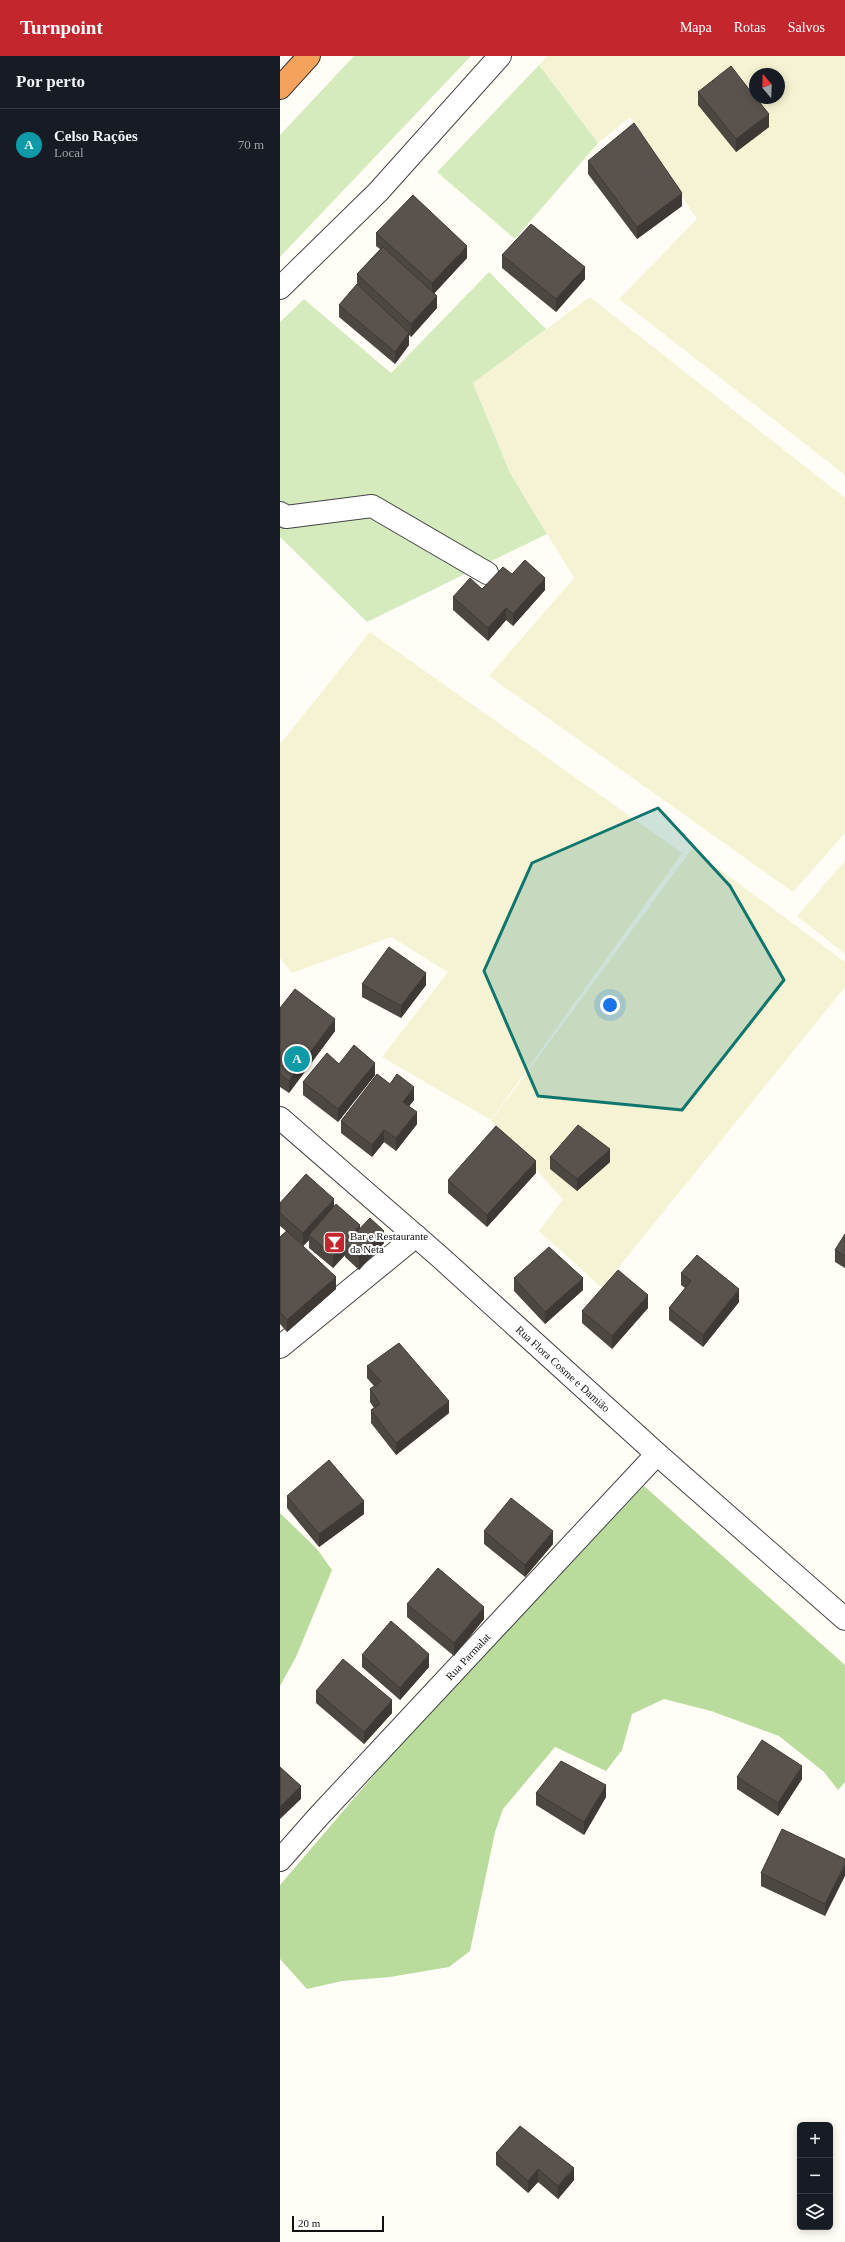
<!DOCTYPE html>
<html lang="pt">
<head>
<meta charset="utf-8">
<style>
  :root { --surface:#171b24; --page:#242831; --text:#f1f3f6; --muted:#9ea1a6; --line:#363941; --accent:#c4262e }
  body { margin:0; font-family:Georgia,serif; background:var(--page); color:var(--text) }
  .controls { position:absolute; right:12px; bottom:12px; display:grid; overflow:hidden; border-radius:6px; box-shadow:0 2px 10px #0003 }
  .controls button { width:36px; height:36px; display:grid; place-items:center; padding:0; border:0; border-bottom:1px solid var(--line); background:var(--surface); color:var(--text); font:20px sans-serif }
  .compass { position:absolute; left:469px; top:12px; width:36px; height:36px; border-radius:50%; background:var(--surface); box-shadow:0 2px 10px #0003; rotate:341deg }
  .scale { position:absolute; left:12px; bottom:10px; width:92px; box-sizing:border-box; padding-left:4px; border:2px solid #111; border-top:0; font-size:11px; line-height:14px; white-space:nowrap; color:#111; -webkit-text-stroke:3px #fff; paint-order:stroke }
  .you { position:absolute; left:330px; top:949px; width:14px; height:14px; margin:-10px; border:3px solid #fff; border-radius:50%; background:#1a73e8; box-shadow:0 0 0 6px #1a73e833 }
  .badge { display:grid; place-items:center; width:26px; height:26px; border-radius:50%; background:var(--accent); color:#fff; font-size:13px; font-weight:700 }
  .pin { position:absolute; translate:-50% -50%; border:2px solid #fff; box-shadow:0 1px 4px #0006 }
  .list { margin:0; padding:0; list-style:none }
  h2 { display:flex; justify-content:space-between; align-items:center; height:52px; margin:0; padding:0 16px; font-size:17px }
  h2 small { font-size:13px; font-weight:400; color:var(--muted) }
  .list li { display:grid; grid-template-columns:26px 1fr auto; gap:12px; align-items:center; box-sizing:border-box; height:72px; padding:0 16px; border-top:1px solid var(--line) }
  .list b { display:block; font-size:15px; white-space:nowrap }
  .list p { margin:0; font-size:13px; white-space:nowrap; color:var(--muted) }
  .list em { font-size:13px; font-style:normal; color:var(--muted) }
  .icon { flex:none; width:22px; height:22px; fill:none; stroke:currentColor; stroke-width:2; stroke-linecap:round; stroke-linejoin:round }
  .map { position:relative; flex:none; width:565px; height:2186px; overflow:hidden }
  header { display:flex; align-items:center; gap:24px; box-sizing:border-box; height:56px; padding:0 20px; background:var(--accent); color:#fff }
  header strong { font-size:19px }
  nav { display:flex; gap:22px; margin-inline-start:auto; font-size:14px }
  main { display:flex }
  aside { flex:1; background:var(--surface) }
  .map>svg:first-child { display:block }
</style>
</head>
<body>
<header>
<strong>Turnpoint</strong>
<nav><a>Mapa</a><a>Rotas</a><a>Salvos</a></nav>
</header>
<main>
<aside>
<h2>Por perto<small></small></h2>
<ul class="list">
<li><span class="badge" style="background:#0f9aa8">A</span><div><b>Celso Rações</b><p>Local</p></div><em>70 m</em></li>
</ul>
</aside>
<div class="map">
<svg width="565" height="2186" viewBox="0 0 565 2186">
  <rect width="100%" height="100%" fill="#fffdf5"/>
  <path fill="#f6f3d4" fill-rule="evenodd" d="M267,0H565V419L339,243L417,163L350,61L318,87L259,9ZM475,18H499V42H475Z
    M310,241L565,442V777L513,836L209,620L294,522L230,417L193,327Z
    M90,576L402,797L211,1064L102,1001L168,916L111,881L12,917L0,902V688Z
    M412,793L565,906V931L322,1232L259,1175L283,1143L211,1065Z
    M565,805V898L517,860Z"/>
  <path fill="#d5ebbd" d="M74,0H191L0,201V79Z
    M259,9L318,87L235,183L157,116Z
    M209,216L266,273L193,327L230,417L267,478L87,566L0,481V266L24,243L111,317Z"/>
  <path fill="#b9dc9c" d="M364,1430L565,1609V1726L558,1734L544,1716L499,1680L431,1655L384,1643L352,1658L342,1694L326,1715L275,1691L223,1753L215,1776L190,1895L169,1911L110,1921L62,1925L27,1933L0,1903V1829L141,1664Z
    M0,1457L37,1493L52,1514L16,1601L0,1630Z"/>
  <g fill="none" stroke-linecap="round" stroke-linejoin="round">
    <defs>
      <g id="minor">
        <path d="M0,232L98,136L220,0"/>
        <path d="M0,457L6,461L92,450L207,517"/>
        <path id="s1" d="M0,1062L160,1201L377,1398L565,1563"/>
        <path d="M0,1291L136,1180"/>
        <path id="s2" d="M0,1804L38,1761L377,1398"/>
      </g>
      <path id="highway" d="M0,32L29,0"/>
    </defs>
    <use href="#minor" stroke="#444" stroke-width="24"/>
    <use href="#highway" stroke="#222" stroke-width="24"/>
    <use href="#minor" stroke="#fff" stroke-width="22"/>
    <use href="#highway" stroke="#f5a25d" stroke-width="22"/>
  </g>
  <path fill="#4d4742" d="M418,36L489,71L456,96L418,49Z
    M308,105L402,150L357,183L308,118Z
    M96,177L187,202L154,237L157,252L131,281L129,279V289L115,308L59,261V249L77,229V218L100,193L96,190Z
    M222,199L305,223L276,256L222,212Z
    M232,518L265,534L233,570L226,564L208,585L173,554V541L202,533Z
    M82,928L146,929L121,962L82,941Z
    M0,952L55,975L9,1037L0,1031Z
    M59,1008L95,1019L58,1066L23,1039V1026Z
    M110,1028L134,1044L129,1050L137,1068L116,1095L104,1086L92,1101L61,1077V1065Z
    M270,1101L330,1106L297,1135L270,1113Z
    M256,1117L207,1171L168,1137V1124Z
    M0,1147L54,1151L80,1173L104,1187L79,1214L65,1201V1199L53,1212L29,1192V1184L23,1190L16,1184L56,1233L7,1276L0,1268V1181L6,1175L0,1170Z
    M565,1178V1212L555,1206V1194Z
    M401,1217L459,1246L423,1291L389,1264V1252L405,1232L401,1229Z
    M234,1222L303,1234L265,1268L234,1235Z
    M368,1252L332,1293L302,1267V1255Z
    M87,1310L169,1357L116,1399L91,1367V1354L94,1352L90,1346V1333L94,1330L87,1322Z
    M7,1440L84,1458L39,1491L7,1452Z
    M204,1475L273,1488L245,1521L204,1488Z
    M127,1548L204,1563L174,1600L127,1561Z
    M82,1599L149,1611L120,1644L82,1611Z
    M36,1635L112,1657L84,1688L36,1647Z
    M457,1721L522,1723L498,1760L457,1733Z
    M256,1737L326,1741L304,1779L256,1749Z
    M565,1803L545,1860L481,1830V1817Z
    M216,2097L294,2124L278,2143L258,2126L248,2137L216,2109Z"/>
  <path fill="#3f3936" d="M489,58V71L456,96V83Z
    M402,137V150L357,183V171Z
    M187,190V202L152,240V227Z
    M305,211V223L276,256V243Z
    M157,240V252L131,281V268Z
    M129,277V289L115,308V296Z
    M265,522V534L233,570V558Z
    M226,552V564L208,585V572Z
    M146,917V929L121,962V950Z
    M55,963V975L9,1037V1025Z
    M95,1007V1019L58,1066V1053Z
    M134,1031V1044L123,1058V1046Z
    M137,1056V1068L116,1095V1082Z
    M104,1074V1086L92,1101V1089Z
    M330,1093V1106L297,1135V1123Z
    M256,1105V1117L207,1171V1159Z
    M54,1143V1155L29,1179V1184L23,1190V1177Z
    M80,1169V1181L65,1188V1199L53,1212V1200Z
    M104,1175V1187L79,1214V1201Z
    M56,1221V1233L7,1276V1264Z
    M303,1222V1234L265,1268V1256Z
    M459,1233V1246L423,1291V1279Z
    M368,1239V1252L332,1293V1280Z
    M169,1345V1357L116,1399V1387Z
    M84,1445V1458L39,1491V1478Z
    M273,1475V1488L245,1521V1509Z
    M204,1551V1563L174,1600V1587Z
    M149,1598V1611L120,1644V1632Z
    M112,1644V1657L84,1688V1676Z
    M522,1710V1723L498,1760V1747Z
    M326,1729V1741L304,1779V1766Z
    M21,1730V1743L0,1763V1751Z
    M565,1808V1820L545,1860V1848Z
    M294,2112V2124L278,2143V2130Z
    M258,2113V2126L248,2137V2125Z"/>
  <path fill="#5a524d" stroke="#3f3936" d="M451,10L475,41V42H476L489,58L456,83L418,36Z
    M354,67L402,137L357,171L308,105Z
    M133,139L187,190L152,227L96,177Z
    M251,168L305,211L276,243L222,199Z
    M103,191L157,240L131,268L77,218Z
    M77,228L129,277L115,296L59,249Z
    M245,504L265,522L233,558L226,552L208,572L173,541L190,522L202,533L223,511L232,518Z
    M109,891L146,917L121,950L82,928Z
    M15,933L55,963L9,1025L0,1018V952Z
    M74,989L95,1007L58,1053L23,1026L47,997L59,1008Z
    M97,1018L110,1028L117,1018L134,1031L123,1046L137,1056L116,1082L104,1074L92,1089L61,1065Z
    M298,1069L330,1093L297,1123L270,1101Z
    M216,1070L256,1105L207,1159L168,1124Z
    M26,1118L54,1143L23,1177L0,1157V1147Z
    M56,1148L80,1169L53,1200L29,1179Z
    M90,1162L104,1175L79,1201L65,1188Z
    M7,1175L56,1221L7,1264L0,1256V1181Z
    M565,1178V1200L555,1194Z
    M269,1191L303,1222L265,1256L234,1222Z
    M417,1199L459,1233L423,1279L389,1252L411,1225L401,1217Z
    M338,1214L368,1239L332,1280L302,1255Z
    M119,1287L169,1345L116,1387L91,1354L100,1348L90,1333L101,1325L87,1310Z
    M49,1404L84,1445L39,1478L7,1440Z
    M231,1442L273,1475L245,1509L204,1475Z
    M158,1512L204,1551L174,1587L127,1548Z
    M111,1565L149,1598L120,1632L82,1599Z
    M63,1603L112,1644L84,1676L36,1635Z
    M482,1684L522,1710L498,1747L457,1721Z
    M281,1705L326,1729L304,1766L256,1737Z
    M0,1711L21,1730L0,1751Z
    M502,1773L565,1803V1808L545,1848L481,1817Z
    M240,2070L294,2112L278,2130L258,2113L248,2125L216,2097Z"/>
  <path fill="#0f766e" fill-opacity="0.2" stroke="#0f766e" stroke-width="3" stroke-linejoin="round" d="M378,752L450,830L504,924L402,1054L258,1040L204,915L252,807Z"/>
  <defs>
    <symbol id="bar-square" viewBox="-11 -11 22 22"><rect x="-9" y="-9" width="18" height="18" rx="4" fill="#c4262e" stroke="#fff"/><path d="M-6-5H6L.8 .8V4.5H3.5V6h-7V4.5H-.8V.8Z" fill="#fff"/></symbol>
  </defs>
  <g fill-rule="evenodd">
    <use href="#bar-square" x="42" y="1174" width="25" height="25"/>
  </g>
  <g text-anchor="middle" stroke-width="4" stroke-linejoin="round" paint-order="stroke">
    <g font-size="11" fill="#111" stroke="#fff" text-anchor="start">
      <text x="70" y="1184">Bar e Restaurante<tspan x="70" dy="13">da Neta</tspan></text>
    </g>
    <g font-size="11" fill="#111" stroke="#fff">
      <text dy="4" stroke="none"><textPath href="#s1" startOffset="378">Rua Flora Cosme e Damião</textPath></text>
      <text dy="4" stroke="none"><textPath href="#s2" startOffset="277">Rua Parmalat</textPath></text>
    </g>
  </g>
</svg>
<div class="controls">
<button>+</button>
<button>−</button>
<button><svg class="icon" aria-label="layers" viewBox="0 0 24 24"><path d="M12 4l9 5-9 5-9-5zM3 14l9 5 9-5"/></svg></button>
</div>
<svg class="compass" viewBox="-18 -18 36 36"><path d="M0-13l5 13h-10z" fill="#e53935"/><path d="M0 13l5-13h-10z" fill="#9ea1a6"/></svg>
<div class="scale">20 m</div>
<div class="you"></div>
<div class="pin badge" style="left:17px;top:1003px;background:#0f9aa8">A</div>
</div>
</main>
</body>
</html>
